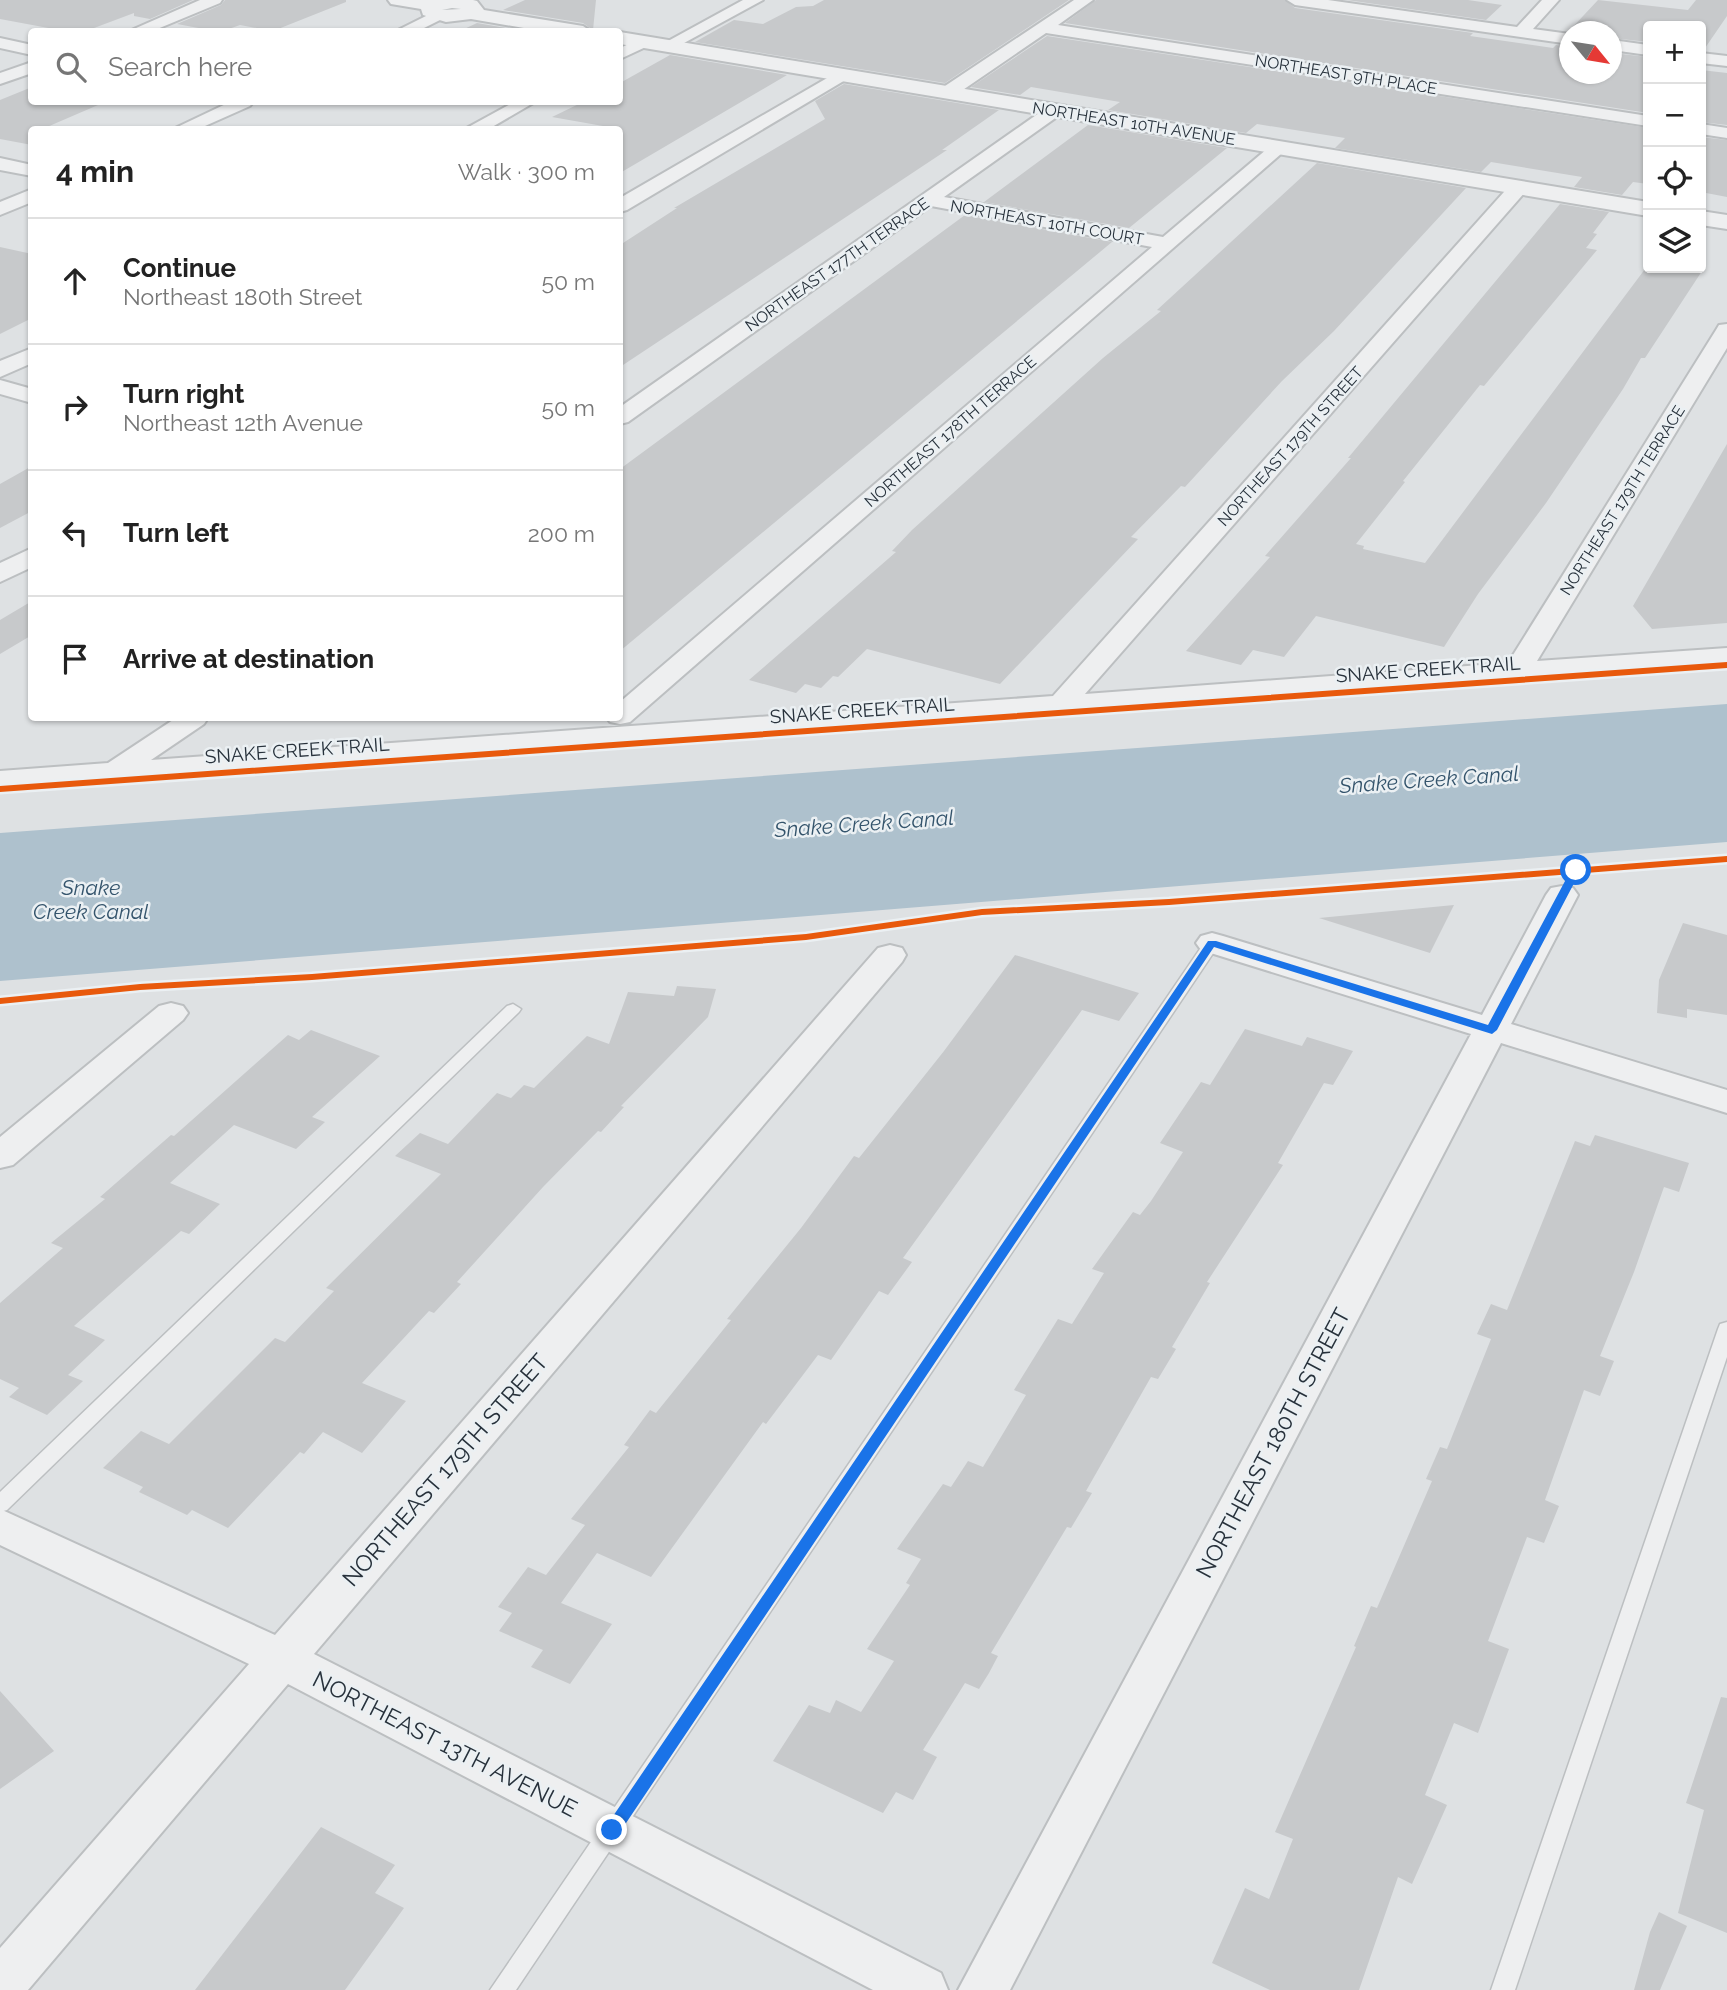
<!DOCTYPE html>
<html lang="en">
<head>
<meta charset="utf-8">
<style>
  :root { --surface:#fff; --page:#f2f2f2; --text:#222; --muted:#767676; --line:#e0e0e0 }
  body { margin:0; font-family:Raleway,sans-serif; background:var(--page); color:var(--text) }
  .controls { position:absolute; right:21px; top:21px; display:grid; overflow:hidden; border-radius:7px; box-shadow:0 2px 5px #0004 }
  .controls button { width:63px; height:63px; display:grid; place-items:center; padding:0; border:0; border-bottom:2px solid var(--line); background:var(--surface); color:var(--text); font:35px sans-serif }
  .compass { position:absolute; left:1559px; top:21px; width:63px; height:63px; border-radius:50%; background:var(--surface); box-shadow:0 2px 5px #0004; rotate:120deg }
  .stop { position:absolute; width:21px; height:21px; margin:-16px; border:5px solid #1a73e8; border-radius:50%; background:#fff }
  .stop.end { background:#1a73e8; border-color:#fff; box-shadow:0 2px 7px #0008 }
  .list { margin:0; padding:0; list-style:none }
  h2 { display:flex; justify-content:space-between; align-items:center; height:91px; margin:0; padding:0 28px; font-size:30px }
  h2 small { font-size:23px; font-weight:400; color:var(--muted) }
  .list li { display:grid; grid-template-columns:46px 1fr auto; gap:21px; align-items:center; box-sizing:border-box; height:126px; padding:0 28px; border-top:2px solid var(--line) }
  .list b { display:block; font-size:26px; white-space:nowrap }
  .list p { margin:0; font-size:23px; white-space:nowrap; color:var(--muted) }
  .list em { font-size:23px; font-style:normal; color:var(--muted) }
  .icon { flex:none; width:38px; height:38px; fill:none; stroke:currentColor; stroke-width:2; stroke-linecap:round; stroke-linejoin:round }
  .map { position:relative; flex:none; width:1727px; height:1990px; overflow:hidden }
  .search { position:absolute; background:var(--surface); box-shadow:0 2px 5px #0004; left:28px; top:28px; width:595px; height:77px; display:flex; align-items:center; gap:18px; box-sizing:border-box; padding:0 24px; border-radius:7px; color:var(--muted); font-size:26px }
  .panel { position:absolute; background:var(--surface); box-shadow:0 2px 5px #0004; left:28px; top:126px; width:595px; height:595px; border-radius:7px }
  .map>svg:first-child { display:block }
</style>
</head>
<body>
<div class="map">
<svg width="1727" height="1990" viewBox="0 0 1727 1990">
  <rect width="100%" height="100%" fill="#dee1e3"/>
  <path fill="#aec1cd" d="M1727,704V842L0,981V833Z"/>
  <path fill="#c7c9cb" d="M0,0H193L150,19L134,16V13L86,31L70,32L0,19Z
    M225,0H346V2L273,31L240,25L220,32L177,24L221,5Z
    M525,0H596L593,30L583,23L503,10Z
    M824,0H1069L945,83L695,42L734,20L763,24L796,7L813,6Z
    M1096,0H1285L1295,8L1473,33L1470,36L1553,48L1556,45L1570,47V74H1612V53L1648,57V113L1065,23Z
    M1347,0H1468L1502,5L1486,20Z
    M1598,0L1688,10L1696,0H1727V16L1703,51H1701V26H1648V42L1612,38V32L1569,31Z
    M477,23L528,32H458Z
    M1047,36L1648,128V184L1633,182L1622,195L1574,187L1582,177L1491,162L1481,172L1335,148L1345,138L1257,124L1246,133L1108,110L1120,102L1031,87L1020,95L971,87Z
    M670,55L787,75L620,173V129L552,117L583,102H620V83Z
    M1701,70L1727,73V125L1701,122Z
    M844,84L999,110L942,150H947L620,367V245L677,208H674L825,119L815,101Z
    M32,87V102H105L40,130H32V145L0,139V100Z
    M1088,125L1227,148L1129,228L984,202Z
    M1701,137L1727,140V197L1701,192Z
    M1317,163L1466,188L1334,331L1282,381L1185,487L1181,486L1131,537L1138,539L1000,684L867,649L838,677L833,676L821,688L805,684L796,693L749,680L896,552L892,551L912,530L1103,358L1161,311L1157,310Z
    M1560,204L1609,212L1593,233L1597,234L1586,248L1597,250L1484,386L1480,385L1403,481L1405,482L1356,544L1364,546L1363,549L1425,563L1648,265V268H1704L1645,358H1641L1623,389L1546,503L1478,594L1444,647L1316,616L1284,657L1253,650L1241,665L1186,651L1270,557L1265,556L1351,458H1348Z
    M965,215L1112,242L620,651V469Z
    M0,247L32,254V318L0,334Z
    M1727,444V623L1652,629L1633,606Z
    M32,466V511L0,528V484Z
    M32,601V635L0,654V620Z
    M1454,905L1430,953L1319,918Z
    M1683,923L1727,935V1015L1687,1009V1018L1657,1013L1659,980Z
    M1015,955L1139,993L1119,1021L1082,1010L903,1258L912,1262L888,1295L879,1291L831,1360L818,1355L766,1424L763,1422L651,1577L597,1553L561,1603L612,1624L570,1684L531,1667L543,1650L499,1631L512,1613L498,1607L528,1567L546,1575L585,1525L571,1519L629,1447L624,1445L650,1410L656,1413L731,1320L727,1319L801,1228L854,1156L859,1158L944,1051Z
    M677,986L716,989L708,1017L621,1106L624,1107L601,1132L598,1131L543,1187L457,1282L461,1284L434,1313L429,1311L362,1383L406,1401L362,1453L323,1432L304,1454L300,1452L228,1528L192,1510L187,1515L139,1492L143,1487L103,1468L141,1431L169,1444L275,1338L285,1342L334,1291L326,1288L441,1174L395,1156L420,1133L448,1144L497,1093L511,1098L524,1085L534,1088L587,1036L609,1044L628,992L674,996Z
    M1245,1029L1302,1046L1307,1037L1353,1051L1333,1085L1324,1083L1278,1163L1283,1165L1207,1282L1210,1283L1172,1347L1176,1349L1158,1379L1151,1377L1086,1491L1092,1493L1071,1528L1067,1527L991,1653L998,1656L989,1673L979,1689L965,1683L923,1750L937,1757L913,1800L896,1792L883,1813L773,1761L809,1705L830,1713L836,1700L861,1712L894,1661L867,1649L910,1585L906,1583L921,1559L897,1549L943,1484L951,1487L968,1461L983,1467L1026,1395L1014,1390L1058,1319L1072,1324L1104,1273L1092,1269L1133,1212L1140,1215L1151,1201L1183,1152L1160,1143L1201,1082L1210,1085Z
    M311,1030L380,1056L312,1117L325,1122L296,1149L234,1125L170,1183L220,1204L189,1234L181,1231L74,1326L105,1340L68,1375L83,1381L47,1415L9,1397L19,1388L0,1379V1303L63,1248L51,1243L105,1199L100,1197L171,1135L174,1136L288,1035L299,1040Z
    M1595,1135L1689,1163L1679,1192L1664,1187L1634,1272L1600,1356L1614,1361L1600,1396L1584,1390L1545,1500L1559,1506L1544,1543L1527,1537L1488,1641L1509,1649L1478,1733L1454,1723L1425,1795L1447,1805L1412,1884L1398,1877L1359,1990H1270L1212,1963L1245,1888L1269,1899L1293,1839L1275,1832L1356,1647L1354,1646L1371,1606L1377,1608L1432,1481L1426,1479L1440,1447L1447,1449L1491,1339L1477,1334L1491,1304L1507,1310L1575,1141L1590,1146Z
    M0,1691L54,1751L0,1789Z
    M1721,1697L1727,1698V1933L1678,1913L1704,1810L1686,1803Z
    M321,1827L395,1865L375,1893L404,1908L345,1990H195Z
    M1659,1912L1687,1926L1660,1990H1634L1650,1932Z"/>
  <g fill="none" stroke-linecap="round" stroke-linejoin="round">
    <defs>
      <path id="service" d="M1212,938L1220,943L516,1990H490L1204,943Z
        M513,1004L521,1009L519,1012L7,1510L0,1512V1492L507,1006Z
        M1727,1322V1357L1515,1990H1491L1718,1329L1720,1324Z"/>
      <path id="minor" d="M200,0H222L220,3L150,32H127Z
        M743,0H763L673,49L667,51L659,46Z
        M1074,0H1093L1058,25L1648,116V126L1046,33L954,96H942L939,92L942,88Z
        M1287,0H1328L1517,27L1542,0H1559L1533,29L1570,34V44L1295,5Z
        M438,10L444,12L446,15L444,18L416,32H394Z
        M644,37L650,39L652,42L650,45L620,59V48Z
        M0,38L32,45V55L0,48Z
        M1612,40L1648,45V55L1612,50Z
        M1701,53L1727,56V66L1701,63Z
        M32,62V73L0,84V73Z
        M841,70L849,75L847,79L627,210L620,212V198Z
        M230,102H253L250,106L196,130H171Z
        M514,102H535L487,130H463Z
        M1055,105L1061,106L1064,110L1061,114L944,197L1163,237L1274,143L1280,142L1289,147L630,722L620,724L610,722L607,718H620V702L1152,247L931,206L628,422L620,424V407L1049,106Z
        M1701,124L1727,128V138L1701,134Z
        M0,158L32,165V176L0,170Z
        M1519,181L1528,187L1526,191L1085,694L1508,663L1716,330L1719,325L1727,324V348L1537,661L1727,648V664L0,789V771L108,763L176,718H208L204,724L151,760L1053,696L1512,183Z
        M32,189V202L0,215V202Z
        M32,348V363L0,377V361Z
        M0,380L32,389V403L0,394Z
        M32,548V567L0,582V563Z
        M1562,886L1573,888L1578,895L1511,1024L1727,1090V1113L1501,1043L1010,1990H958L1471,1034L1201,950L1196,943L1201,936L1212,933L1223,936L1482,1015L1546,895L1551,888Z
        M890,945L902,948L906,955L902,962L314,1654L941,1973L948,1990H873L288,1684L28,1990H0V1948L249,1664L0,1545V1509L275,1635L878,948Z
        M171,1003L183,1006L188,1013L183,1020L13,1165L0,1168V1137L159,1006Z"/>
      <path id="tertiary" d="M388,0H473L477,1L484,10L583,26L592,32H547L471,19L446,22L423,15L421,9L391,4ZM452,8L461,9L442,10Z
        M620,32L1648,202V216L620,44Z
        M1701,211L1727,215V229L1701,225Z"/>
    </defs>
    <use href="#service" stroke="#bcbfc1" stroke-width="3"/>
    <use href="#minor" stroke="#bcbfc1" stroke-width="4"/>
    <use href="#tertiary" stroke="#bcbfc1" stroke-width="4"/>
    <use href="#service" fill="#eeeff0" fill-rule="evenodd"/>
    <use href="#minor" fill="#eeeff0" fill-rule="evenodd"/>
    <use href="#tertiary" fill="#eeeff0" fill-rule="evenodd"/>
    <defs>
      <path id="cycleway" d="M1727,662V668L0,792V786Z
        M1727,856V862L1169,905L982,915L806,940L312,980L140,990L0,1004V998L140,984L312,974L806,934L982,909L1169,899Z"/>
    </defs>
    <use href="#cycleway" stroke="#ebf0f3" stroke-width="5"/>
    <use href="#cycleway" fill="#e8590c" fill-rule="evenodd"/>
  </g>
  <path fill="#1a73e8" d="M1572,868L1581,870L1497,1030L1492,1034L1214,947L618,1835L612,1837L607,1835L604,1830L607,1825L1208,941H1216L1488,1025Z"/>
  <g text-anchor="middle" stroke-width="5" stroke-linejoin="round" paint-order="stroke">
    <g font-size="16" fill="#27313b" stroke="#ebf0f3">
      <text transform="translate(1346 74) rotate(9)" y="6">NORTHEAST 9TH PLACE</text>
      <text transform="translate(1134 123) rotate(9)" y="6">NORTHEAST 10TH AVENUE</text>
      <text transform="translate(1047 222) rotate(10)" y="6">NORTHEAST 10TH COURT</text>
      <text transform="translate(837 264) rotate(-35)" y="6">NORTHEAST 177TH TERRACE</text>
      <text transform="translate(950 431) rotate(-41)" y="6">NORTHEAST 178TH TERRACE</text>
      <text transform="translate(1290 446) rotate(-48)" y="6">NORTHEAST 179TH STREET</text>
      <text transform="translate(1622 500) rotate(-58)" y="6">NORTHEAST 179TH TERRACE</text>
    </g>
    <g font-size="19" fill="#27313b" stroke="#ebf0f3">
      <text transform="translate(1428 669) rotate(-4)" y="7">SNAKE CREEK TRAIL</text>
      <text transform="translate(862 710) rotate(-4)" y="7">SNAKE CREEK TRAIL</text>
      <text transform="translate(297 750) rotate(-4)" y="7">SNAKE CREEK TRAIL</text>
    </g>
    <g font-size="21" font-style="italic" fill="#34546c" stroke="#ebf0f3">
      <text transform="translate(1429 780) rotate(-4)" y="7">Snake Creek Canal</text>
      <text transform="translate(864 824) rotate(-4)" y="7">Snake Creek Canal</text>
      <text x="91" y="895">Snake<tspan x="91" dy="24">Creek Canal</tspan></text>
    </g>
    <g font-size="23" fill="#27313b" stroke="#ebf0f3">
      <text transform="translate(1273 1443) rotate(-62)" y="8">NORTHEAST 180TH STREET</text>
      <text transform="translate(445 1470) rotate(-49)" y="8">NORTHEAST 179TH STREET</text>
      <text transform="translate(445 1744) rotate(27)" y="8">NORTHEAST 13TH AVENUE</text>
    </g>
  </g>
</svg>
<div class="controls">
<button>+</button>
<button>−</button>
<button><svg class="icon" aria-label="locate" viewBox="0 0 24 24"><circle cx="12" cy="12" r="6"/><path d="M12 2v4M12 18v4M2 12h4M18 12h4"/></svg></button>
<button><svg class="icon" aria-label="layers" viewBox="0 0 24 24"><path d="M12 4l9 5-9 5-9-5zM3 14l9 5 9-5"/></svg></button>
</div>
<svg class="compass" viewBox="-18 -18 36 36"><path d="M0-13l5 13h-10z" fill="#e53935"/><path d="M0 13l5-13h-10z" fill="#767676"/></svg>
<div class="stop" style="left:1576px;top:870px"></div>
<div class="stop end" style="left:612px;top:1830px"></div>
<div class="search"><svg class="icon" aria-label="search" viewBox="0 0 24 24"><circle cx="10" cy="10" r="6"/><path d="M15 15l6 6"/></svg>Search here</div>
<section class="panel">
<h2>4 min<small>Walk · 300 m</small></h2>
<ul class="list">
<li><svg class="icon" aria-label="ahead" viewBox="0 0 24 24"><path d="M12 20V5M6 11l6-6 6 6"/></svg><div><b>Continue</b><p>Northeast 180th Street</p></div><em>50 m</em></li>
<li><svg class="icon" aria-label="right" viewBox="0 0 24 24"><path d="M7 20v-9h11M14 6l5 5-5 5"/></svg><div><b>Turn right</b><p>Northeast 12th Avenue</p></div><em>50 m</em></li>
<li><svg class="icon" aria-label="left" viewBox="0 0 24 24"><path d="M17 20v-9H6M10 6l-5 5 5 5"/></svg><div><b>Turn left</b></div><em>200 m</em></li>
<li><svg class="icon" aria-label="arrive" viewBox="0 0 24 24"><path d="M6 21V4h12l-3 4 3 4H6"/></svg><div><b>Arrive at destination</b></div></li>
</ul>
</section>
</div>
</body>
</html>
